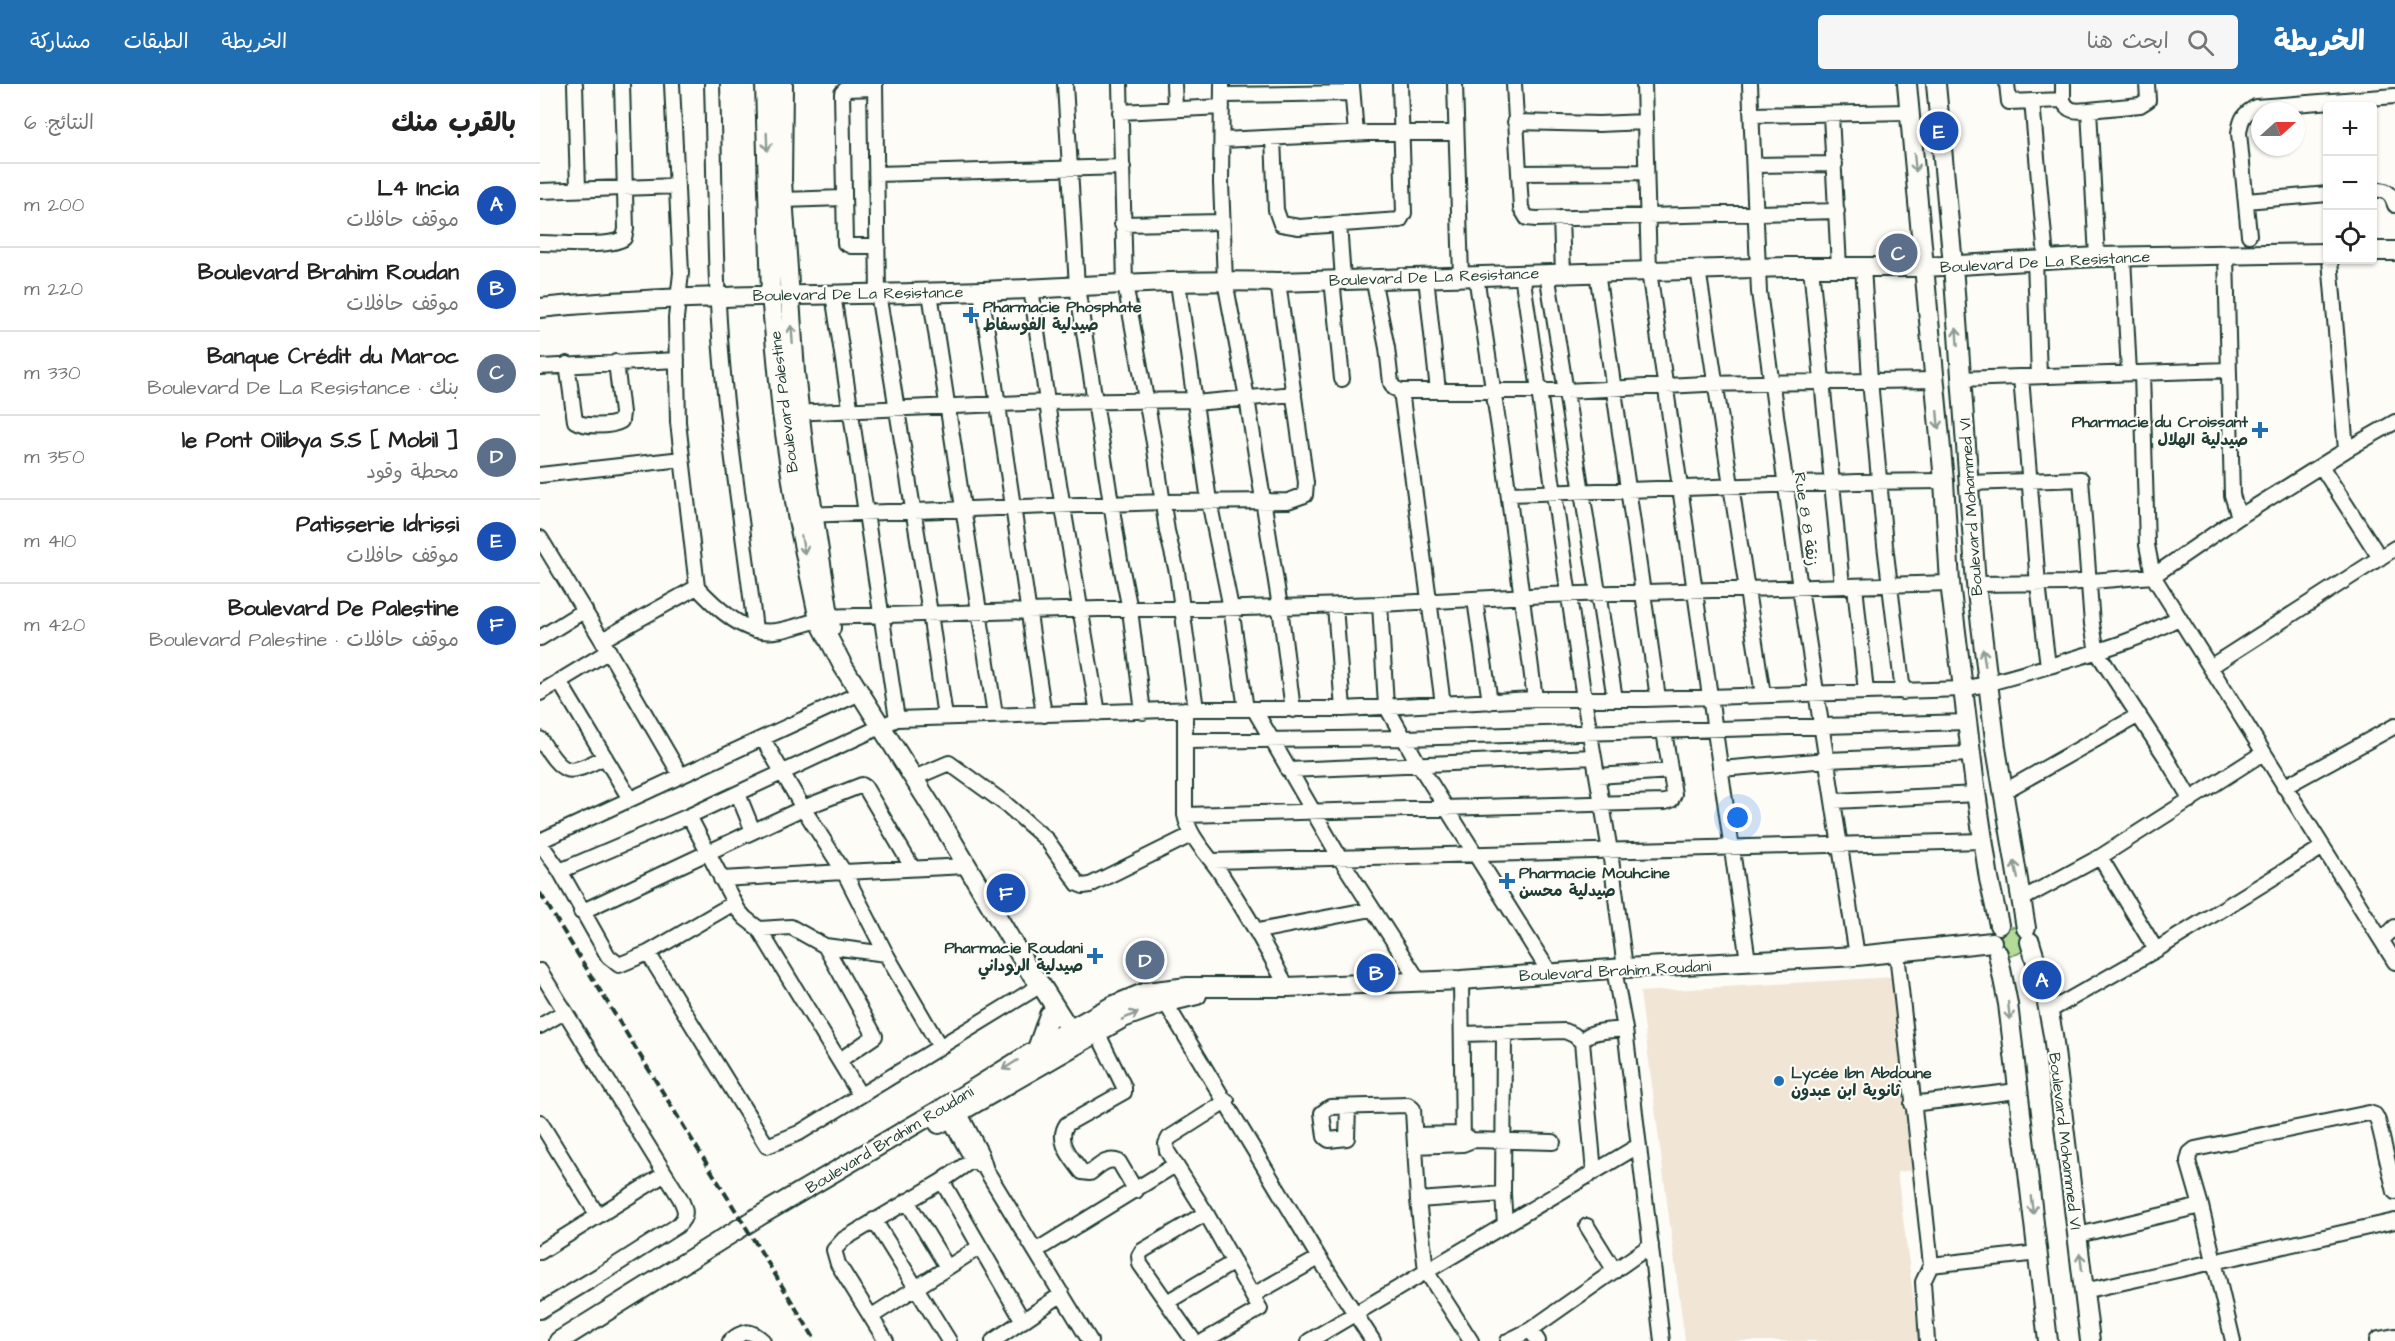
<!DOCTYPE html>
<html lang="ar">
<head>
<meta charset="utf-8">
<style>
  :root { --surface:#fff; --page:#f6f6f6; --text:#222; --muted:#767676; --line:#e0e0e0; --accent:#1f6fb2 }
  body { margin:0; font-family:"Architects Daughter","Playpen Sans Arabic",sans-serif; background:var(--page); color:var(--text); direction:rtl }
  .controls { position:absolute; right:18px; top:18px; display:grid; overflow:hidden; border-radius:6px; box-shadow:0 2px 4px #0004 }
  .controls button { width:54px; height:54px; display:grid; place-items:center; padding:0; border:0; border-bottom:2px solid var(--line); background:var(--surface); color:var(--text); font:30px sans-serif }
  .compass { position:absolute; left:1711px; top:18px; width:54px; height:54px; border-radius:50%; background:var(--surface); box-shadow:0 2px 4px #0004; rotate:69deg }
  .you { position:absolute; left:1198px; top:734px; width:21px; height:21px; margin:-15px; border:4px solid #fff; border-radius:50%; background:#1a73e8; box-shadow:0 0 0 9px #1a73e833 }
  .badge { display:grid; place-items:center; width:39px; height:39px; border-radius:50%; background:var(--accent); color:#fff; font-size:20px; font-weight:700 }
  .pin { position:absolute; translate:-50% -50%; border:3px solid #fff; box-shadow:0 2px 6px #0006 }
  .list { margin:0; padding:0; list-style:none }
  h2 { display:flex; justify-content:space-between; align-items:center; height:78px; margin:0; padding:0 24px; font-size:26px }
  h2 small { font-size:20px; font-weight:400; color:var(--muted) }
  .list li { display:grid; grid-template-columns:39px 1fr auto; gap:18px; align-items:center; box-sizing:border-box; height:84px; padding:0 24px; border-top:2px solid var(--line) }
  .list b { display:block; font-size:22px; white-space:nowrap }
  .list p { margin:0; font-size:20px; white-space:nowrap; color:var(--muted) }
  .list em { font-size:20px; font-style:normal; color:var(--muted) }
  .icon { flex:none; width:33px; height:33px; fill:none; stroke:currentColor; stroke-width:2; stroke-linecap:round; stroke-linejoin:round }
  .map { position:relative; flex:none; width:1855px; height:1257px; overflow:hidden; direction:ltr }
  header { display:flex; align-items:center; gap:36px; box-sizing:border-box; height:84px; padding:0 30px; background:var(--accent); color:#fff }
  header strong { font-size:28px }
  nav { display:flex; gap:33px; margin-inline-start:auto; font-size:21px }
  .search { width:420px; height:54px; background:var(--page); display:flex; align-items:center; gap:15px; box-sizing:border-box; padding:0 21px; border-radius:6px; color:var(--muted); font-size:22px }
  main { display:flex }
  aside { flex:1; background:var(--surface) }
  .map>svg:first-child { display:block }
</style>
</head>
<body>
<header>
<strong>الخريطة</strong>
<div class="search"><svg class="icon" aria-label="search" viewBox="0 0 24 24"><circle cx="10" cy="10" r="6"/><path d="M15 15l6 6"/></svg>ابحث هنا</div>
<nav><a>الخريطة</a><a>الطبقات</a><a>مشاركة</a></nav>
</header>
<main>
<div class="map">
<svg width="1855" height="1257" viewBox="0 0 1855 1257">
  <rect width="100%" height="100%" fill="#fdfcf7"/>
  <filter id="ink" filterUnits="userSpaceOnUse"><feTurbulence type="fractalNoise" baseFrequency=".0167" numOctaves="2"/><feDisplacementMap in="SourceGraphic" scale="12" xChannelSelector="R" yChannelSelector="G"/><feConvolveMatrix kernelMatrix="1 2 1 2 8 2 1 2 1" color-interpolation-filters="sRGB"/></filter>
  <g filter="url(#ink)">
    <path fill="#f1e5d5" d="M1354,893L1376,1086L1357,1088L1379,1257H1145L1100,908Z"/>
    <path fill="#b4dc98" stroke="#6a8c66" stroke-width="1.5" d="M1458 857a14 14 0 1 1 28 0a14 14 0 1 1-28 0Z"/>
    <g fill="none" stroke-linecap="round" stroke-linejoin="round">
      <defs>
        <path id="street" d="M35,0L38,105
          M132,0L141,189L136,234L138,338L157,503C172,519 194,541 216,546C240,552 266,537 289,534C297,532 305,532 313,532L559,525H669L840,520L1008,511L1410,499
          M172,0C175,93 174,186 182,279C190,368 205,457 215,546
          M335,0L338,209L390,529L405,633
          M525,0L537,203L580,476L590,526L603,628
          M580,0L585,200L614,359L627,447L637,488L656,625
          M634,0L635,24
          M682,0L681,99L685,197L707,314L740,523L753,626
          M915,0L921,192
          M974,0L981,124L987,134L996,135L1297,127
          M1104,0L1109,187L1208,877
          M1210,0L1219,208L1260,504L1317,872
          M1467,0L1469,18L1523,16V0
          M812,2L816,50
          M335,4L306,5L302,9L305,159L311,162H338
          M683,11L812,9
          M1523,16C1528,29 1537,27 1549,26
          M1492,17L1506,175
          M580,28L682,23
          M1213,31L1369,28
          M1291,31L1299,183
          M975,38L1059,40L1104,38
          M733,54L736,126L741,140L759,143L860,136L864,129L860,0
          M682,56L829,49H916
          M1215,81L1295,80
          M979,89L1106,88
          M337,90L583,83
          M1832,106C1846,105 1851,108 1855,121
          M0,107L137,102
          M243,116L303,114
          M1706,117L1788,110
          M1021,134L1023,189
          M582,140L682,138
          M799,140L803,195
          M1709,151L1699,49C1701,35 1703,30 1716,23L1855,12
          M0,159C18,159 71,164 84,154L86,145L82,0
          M1686,171L1692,411L1699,433
          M1557,173L1549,26L1600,21L1608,16L1607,0
          M1583,173L1589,289
          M1495,176L1499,292
          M1790,176L1806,366
          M1271,183L1302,502
          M1323,183L1330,296L1345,461L1363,608
          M1158,185L1223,611
          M1057,188L1118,614
          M1007,189L1075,615
          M982,190L1044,615L1070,767L1085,884
          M936,192L965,384L995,615
          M886,193L898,307
          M833,194L847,264L851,299L854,304L861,307H1026L1165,300L1395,296
          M792,195L802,295
          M638,199L669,417L691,524L706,625
          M491,204L516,382L558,629
          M441,207L504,631
          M390,209L455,631
          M293,210L357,635
          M27,280L35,337C44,343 71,343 81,337L82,329L76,278
          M0,283L137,276
          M1602,289L1607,461L1613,492L1855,878
          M1481,293L1498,500L1508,582
          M1420,295L1688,286
          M861,307L903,620
          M655,319L754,310
          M250,329L507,318L654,316
          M1781,382L1840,474
          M0,391L142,375
          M1428,399L1541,395L1552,540L1557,568L1625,672L1651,716
          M969,410L1318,398L1404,397
          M264,431L623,418L748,417L765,411L766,399L738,198
          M0,454L62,556L141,692
          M1436,500L1527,499L1613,492L1699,433L1806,366L1855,338
          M1315,502L1326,608
          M935,516L950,618
          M840,520L846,622L878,679L1010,889
          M795,522L803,625
          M0,554L45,526
          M62,556L157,503
          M1670,583L1855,464
          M19,597L90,715
          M0,609L69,567
          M645,625V731C650,755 668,770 681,790C705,827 727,864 747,903
          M714,625L800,774L879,897
          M0,655C24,691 25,693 65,673
          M223,655L263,724L304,788L427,782
          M645,657L865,654L1427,638
          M1181,685L1287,676L1431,670
          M748,686L1054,673
          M1058,692L1130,687
          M374,694L409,679L467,721L507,756L538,800L543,802L550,801L651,751
          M1744,703L1855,642
          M1463,708L1599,631
          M198,710L213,747
          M1294,717L1437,710
          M645,731L1125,718L1131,716L1134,710L1124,647
          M149,732L198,826L205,834L219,845L320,1011
          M0,757L320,609
          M0,759L20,787L68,872L79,881L108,869L194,819
          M1560,773L1616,866
          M673,777L1444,757
          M20,787L149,732L357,635L656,625H803L995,615H1105L1423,605C1458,598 1492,587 1526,577C1568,564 1598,556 1638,534
          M181,795L304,788L346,870L400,963
          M1482,815L1560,773L1723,669
          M41,828L263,724L322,701L325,703L372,783
          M219,845L251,843L285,862L335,952L300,976
          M718,847L832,825
          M1842,856L1855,843
          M285,862L346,870
          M108,869L227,1062L259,1049L501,901
          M1357,869L1391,1181L1383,1198L1387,1257
          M1074,885L1085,945L1122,1257
          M0,887L140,1114C146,1126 148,1132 137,1142L63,1189L0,1227
          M921,896L923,1060
          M622,913L779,1174L833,1257
          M1509,927L1616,866L1783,763
          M0,942L24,928
          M557,948L584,1003V1008L527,1040C515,1057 532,1074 542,1088L550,1089C559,1082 567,1073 579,1078L596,1107
          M964,949L963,1110L965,1141
          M922,950L1025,947L1034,951L1042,958
          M1372,1020L1477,1007
          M416,1022L441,1070L446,1086L550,1257
          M808,1023L807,1054L789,1056L785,1053L782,1029L790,1023L868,1021L873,1025L878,1116L886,1187L931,1257
          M405,1027L433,1076L440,1081
          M0,1038L58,1132
          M875,1051L923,1050L929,1054
          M875,1062L923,1060L933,1056L1013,1058
          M1054,1088L1042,958C1048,945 1071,947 1085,945
          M402,1097L483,1237
          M878,1116L963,1110
          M367,1117L407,1183
          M334,1136L409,1257
          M1047,1142L1075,1187
          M1538,1151L1661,1122
          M497,1166L635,1081
          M0,1168L125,1090
          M1391,1181L1498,1169
          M1544,1207L1855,1137
          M713,1211L779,1174
          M627,1218L694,1178
          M332,1232L438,1164
          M990,1246L1111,1161
          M190,1257C204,1247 209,1244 223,1257
          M346,1257L298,1180L294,1166L304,1155L402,1097L441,1070
          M453,1257L522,1210
          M654,1257L600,1180L599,1172L602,1167L666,1129
          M664,1257L720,1225L666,1129L627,1067L626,1060L629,1054L687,1017
          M769,1257L1098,1062
          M968,1257L990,1246L998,1257
          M1693,1257L1661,1122L1648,1077L1650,1069L1655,1065L1829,1029L1835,1031L1838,1037L1855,1108"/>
        <path id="secondary" d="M225,0L231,211L242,329L257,431L279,536L303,582L400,736L490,888L501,901L538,959
          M243,0L242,97L255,288L265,377L291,544
          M1367,0L1404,397L1410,499L1435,702L1449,795L1459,841
          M1396,0L1413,181L1436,500L1456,664L1486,844
          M1832,167H1855
          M0,224C137,210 274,212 412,208C520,205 629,194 738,198L1248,183H1385L1557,173L1788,169
          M1490,858L1505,908L1513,951L1550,1257
          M1458,870L1468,920L1508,1257
          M497,965L509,931
          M399,1040L583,934L624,919L657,911
          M19,1257L221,1131L403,1024L520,951L572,922L606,908L648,903H747L921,896L1085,884L1317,872L1452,858
          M1839,1257L1855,1254"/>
      </defs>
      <use href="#street" stroke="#1f3d34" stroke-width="18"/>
      <use href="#secondary" stroke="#1f3d34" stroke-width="22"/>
      <use href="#street" stroke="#fdfcf7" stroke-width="14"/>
      <use href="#secondary" stroke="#fdfcf7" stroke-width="18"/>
      <path stroke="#1f3d34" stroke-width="4" stroke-dasharray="9 4.5" stroke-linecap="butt" d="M0,809L276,1257"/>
    </g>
    <defs><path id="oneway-shaft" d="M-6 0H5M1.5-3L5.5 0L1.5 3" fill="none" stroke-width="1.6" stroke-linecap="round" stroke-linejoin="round" transform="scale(1.5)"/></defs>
    <g stroke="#8e9c96">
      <use href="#oneway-shaft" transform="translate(227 58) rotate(88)"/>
      <use href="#oneway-shaft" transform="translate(1375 79) rotate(84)"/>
      <use href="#oneway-shaft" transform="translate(252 250) rotate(-94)"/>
      <use href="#oneway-shaft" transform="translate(1417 253) rotate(-94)"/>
      <use href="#oneway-shaft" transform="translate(1398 336) rotate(85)"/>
      <use href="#oneway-shaft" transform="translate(263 461) rotate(79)"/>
      <use href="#oneway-shaft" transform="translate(1444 573) rotate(-98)"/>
      <use href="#oneway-shaft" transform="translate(1476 786) rotate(-102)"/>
      <use href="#oneway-shaft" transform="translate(1469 927) rotate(84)"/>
      <use href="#oneway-shaft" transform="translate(590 932) rotate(-24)"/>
      <use href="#oneway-shaft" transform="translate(470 981) rotate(148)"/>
      <use href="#oneway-shaft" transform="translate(1492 1121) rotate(82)"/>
      <use href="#oneway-shaft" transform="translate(1541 1178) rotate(-97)"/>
    </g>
  </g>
  <g fill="#1f6fb2" stroke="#fdfcf7" stroke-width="2">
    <path d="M428 222h6v6h6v6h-6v6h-6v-6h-6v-6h6z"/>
    <path d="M1717 337h6v6h6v6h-6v6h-6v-6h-6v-6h6z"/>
    <path d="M964 788h6v6h6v6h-6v6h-6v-6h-6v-6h6z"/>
    <path d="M552 863h6v6h6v6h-6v6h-6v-6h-6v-6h6z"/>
    <circle cx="1239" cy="997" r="6"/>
  </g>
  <g text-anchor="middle" stroke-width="4.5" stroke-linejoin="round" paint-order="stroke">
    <g font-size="16" fill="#1f3d34" stroke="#fdfcf7">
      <text transform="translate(1505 177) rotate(-3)" y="6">Boulevard De La Resistance</text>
      <text transform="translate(894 192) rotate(-2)" y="6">Boulevard De La Resistance</text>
      <text transform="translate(318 209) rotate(-1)" y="6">Boulevard De La Resistance</text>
      <text transform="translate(243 318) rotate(-97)" y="6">Boulevard Palestine</text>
      <text transform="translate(1430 423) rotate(-94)" y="6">Boulevard Mohammed VI</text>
      <text transform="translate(1267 435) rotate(82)" y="6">Rue 8 8 زنقة</text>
      <text transform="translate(1075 886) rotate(-3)" y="6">Boulevard Brahim Roudani</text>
      <text transform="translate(349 1055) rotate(-31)" y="6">Boulevard Brahim Roudani</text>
      <text transform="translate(1526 1057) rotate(83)" y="6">Boulevard Mohammed VI</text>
    </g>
    <g font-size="16" font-weight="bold" fill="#1f3d34" stroke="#fdfcf7" text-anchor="start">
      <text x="443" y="228">Pharmacie Phosphate<tspan x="443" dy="18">صيدلية الفوسفاط</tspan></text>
      <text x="1708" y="343" text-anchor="end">Pharmacie du Croissant<tspan x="1708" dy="18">صيدلية الهلال</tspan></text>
      <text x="979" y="794">Pharmacie Mouhcine<tspan x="979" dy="18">صيدلية محسن</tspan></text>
      <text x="543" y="869" text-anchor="end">Pharmacie Roudani<tspan x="543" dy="18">صيدلية الروداني</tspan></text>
      <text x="1251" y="994">Lycée Ibn Abdoune<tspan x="1251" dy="18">ثانوية ابن عبدون</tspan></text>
    </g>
  </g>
</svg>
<div class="controls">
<button>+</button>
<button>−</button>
<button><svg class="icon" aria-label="locate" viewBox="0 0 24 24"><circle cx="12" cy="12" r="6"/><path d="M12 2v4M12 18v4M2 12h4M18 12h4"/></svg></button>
</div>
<svg class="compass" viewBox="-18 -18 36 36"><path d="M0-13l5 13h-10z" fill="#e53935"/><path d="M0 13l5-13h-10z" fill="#767676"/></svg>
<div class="you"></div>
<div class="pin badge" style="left:1502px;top:896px;background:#1a4fb4">A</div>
<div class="pin badge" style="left:836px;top:889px;background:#1a4fb4">B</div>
<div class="pin badge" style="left:1358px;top:169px;background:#5c6f8a">C</div>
<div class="pin badge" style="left:605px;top:876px;background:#5c6f8a">D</div>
<div class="pin badge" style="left:1399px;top:47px;background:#1a4fb4">E</div>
<div class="pin badge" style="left:466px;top:809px;background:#1a4fb4">F</div>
</div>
<aside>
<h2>بالقرب منك<small>النتائج: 6</small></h2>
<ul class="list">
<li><span class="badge" style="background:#1a4fb4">A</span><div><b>L4 Incia</b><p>موقف حافلات</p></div><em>200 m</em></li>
<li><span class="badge" style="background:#1a4fb4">B</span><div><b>Boulevard Brahim Roudan</b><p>موقف حافلات</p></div><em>220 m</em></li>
<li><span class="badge" style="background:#5c6f8a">C</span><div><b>Banque Crédit du Maroc</b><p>بنك · Boulevard De La Resistance</p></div><em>330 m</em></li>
<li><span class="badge" style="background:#5c6f8a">D</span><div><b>le Pont Oilibya S.S [ Mobil ]</b><p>محطة وقود</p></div><em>350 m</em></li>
<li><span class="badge" style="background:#1a4fb4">E</span><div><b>Patisserie Idrissi</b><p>موقف حافلات</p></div><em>410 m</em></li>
<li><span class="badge" style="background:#1a4fb4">F</span><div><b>Boulevard De Palestine</b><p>موقف حافلات · Boulevard Palestine</p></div><em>420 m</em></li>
</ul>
</aside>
</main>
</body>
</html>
